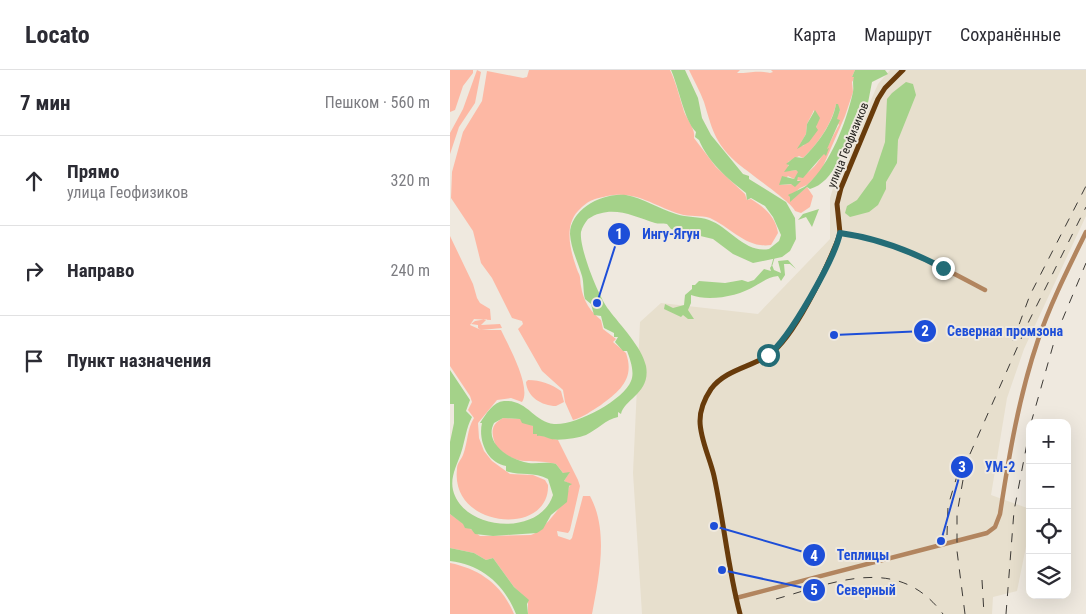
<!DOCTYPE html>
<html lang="ru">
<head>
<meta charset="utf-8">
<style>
  :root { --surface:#fff; --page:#f2f2f3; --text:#2b2b33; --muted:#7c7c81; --line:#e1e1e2 }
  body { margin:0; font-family:"Roboto Condensed",sans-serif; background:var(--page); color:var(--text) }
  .controls { position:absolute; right:15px; bottom:15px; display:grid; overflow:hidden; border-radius:10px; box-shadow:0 5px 20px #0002 }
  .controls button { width:45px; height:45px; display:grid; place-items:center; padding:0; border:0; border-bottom:1px solid var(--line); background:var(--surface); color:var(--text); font:25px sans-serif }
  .stop { position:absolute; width:15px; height:15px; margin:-11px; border:4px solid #236c76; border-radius:50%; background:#fff }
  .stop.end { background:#236c76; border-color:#fff; box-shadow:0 1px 5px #0008 }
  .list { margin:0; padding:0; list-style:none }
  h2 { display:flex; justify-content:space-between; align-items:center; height:65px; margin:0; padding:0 20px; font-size:21px }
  h2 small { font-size:16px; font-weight:400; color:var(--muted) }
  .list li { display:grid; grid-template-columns:32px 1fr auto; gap:15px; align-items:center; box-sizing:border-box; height:90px; padding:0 20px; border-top:1px solid var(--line) }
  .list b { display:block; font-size:19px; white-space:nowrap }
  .list p { margin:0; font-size:16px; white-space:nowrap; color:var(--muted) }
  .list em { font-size:16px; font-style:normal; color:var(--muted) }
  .icon { flex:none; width:28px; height:28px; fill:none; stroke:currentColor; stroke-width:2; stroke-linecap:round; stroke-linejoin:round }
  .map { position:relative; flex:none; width:636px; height:544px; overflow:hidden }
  header { display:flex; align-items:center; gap:30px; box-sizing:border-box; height:70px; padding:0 25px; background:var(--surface); border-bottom:1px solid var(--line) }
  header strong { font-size:24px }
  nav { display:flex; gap:28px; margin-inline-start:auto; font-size:18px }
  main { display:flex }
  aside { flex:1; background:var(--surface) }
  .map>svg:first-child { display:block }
</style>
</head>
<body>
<header>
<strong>Locato</strong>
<nav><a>Карта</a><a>Маршрут</a><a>Сохранённые</a></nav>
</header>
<main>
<aside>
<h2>7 мин<small>Пешком · 560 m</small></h2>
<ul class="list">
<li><svg class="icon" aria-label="ahead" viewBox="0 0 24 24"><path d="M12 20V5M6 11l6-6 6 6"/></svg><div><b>Прямо</b><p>улица Геофизиков</p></div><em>320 m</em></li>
<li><svg class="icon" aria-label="right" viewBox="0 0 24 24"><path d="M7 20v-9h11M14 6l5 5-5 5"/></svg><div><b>Направо</b></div><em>240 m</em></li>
<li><svg class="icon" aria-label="arrive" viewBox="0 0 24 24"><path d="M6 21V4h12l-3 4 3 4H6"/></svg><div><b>Пункт назначения</b></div></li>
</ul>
</aside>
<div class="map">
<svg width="636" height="544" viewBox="0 0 636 544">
  <rect width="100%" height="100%" fill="#efe9df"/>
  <path fill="#e7dfcd" d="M440,0H636V146L574,279L557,328L541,425L580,439V457L567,521L543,527L542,544H192L183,403L190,252L211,233L308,244L380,169V128L385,112L428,14Z"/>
  <path fill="#fdb8a4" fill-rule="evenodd" d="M0,0H23V3L13,16L5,40L0,42Z
    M27,0L31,2L25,33L9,57L0,84V63L13,39Z
    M79,0H220C226,13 229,25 233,38C235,48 246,58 244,68L266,97L295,124L297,130L301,129C314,137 326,147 328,163L321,175C297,179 280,157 260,148C251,145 239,147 230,144C204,136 186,120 157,126C142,130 140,129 128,141C113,157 121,183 128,202C131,207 130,211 131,216C133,231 141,242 151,250L153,259L166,269L163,272L176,283C185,309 170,321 151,335C141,341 134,347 123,350L115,332L113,320L92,301L68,259L73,254L72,251L62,248L42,208L31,193L23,161L1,128L2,102L13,62L32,31L37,1L73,8L77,7Z
    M239,0H290L287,3C301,3 305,0 320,3L323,2L321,0H405L402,7H405L402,12L403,22L395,46L371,101L357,115L350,118L340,127V131L357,117L363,126L360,137L351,143L345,141C343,133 296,101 286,92C264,72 262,58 254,32C250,21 244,11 239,0ZM386,34L390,40L386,50L389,55C380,70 368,103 348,107L346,111L350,110L345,114L329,115L338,106L344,109L349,102L346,100L339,101L338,92L349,86L353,88C367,75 382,54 386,34ZM364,40C370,60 365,62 353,76H349L356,64L357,54Z
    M0,166L23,214L27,228L30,233L40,239L41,250L24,249L20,255L31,260H51C58,275 82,317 72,332L61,328L47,330L28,353L29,368L34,381L42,391L60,404L83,405L95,410L98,415C100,467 0,459 7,399C7,393 11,390 13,385C18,372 17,359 24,348L18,340L22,332L20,326L0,296Z
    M37,249L31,255L50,254L52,258L31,260L28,258V255L21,254L25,251Z
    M78,310C91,310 101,314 111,321L114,332L106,336C92,336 77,327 76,312Z
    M53,348L70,349L83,356V359L89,365L108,370L128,410L130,416L120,460L118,463L107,461L108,466L120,470L122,468L133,426H140C159,461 149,507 142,544H78V530L64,517L43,488L36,490L24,483L0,478V444L30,466L81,465C92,462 113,435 117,424C119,420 118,417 121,414L114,411L119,403H113L106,394C80,387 69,399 46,376C41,363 40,355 53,348Z
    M0,493C30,499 52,515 64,544H0Z"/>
  <path fill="#a4d289" d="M221,0H235L248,28L252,48L261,65L293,104L299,106V109L336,132L345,148L346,169L340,181L332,187L303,193L283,184L263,169L221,159L217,154C213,153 208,154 205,153C183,146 161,134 138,149C135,153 132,157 131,162C129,178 149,228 159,240C170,255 192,277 196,296C201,323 174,329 171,344L168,342V347C156,349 147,360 136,365C129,368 108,371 101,369C96,368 93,365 87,366V364H83V356L72,353L70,349L53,348L44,353C34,372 57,388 74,392C84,395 94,391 106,394L113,403L120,402L114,411L122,414L119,416L117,432L101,445L93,459L87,463L43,466L25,464L21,459L15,458L13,454L0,444V372L4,353V334H0V300L20,330L16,341L22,347C16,358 15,371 11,383C7,395 0,407 3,420C13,461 90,467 103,425L98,409C84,401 68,406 56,401V396C37,393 28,370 32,353H30C36,344 43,332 54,331C77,329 84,352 104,354C125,356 174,330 181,311C185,302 180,289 177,281H173L165,272L168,267H164V263L154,258L151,246L144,245L141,234L135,229C133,222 134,213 132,206C128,192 121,179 120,164C120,139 153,122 176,125C193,128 209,139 226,144C237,148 249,146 259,150C279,157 296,184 319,179L329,171L331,165L323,147L315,136L301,128L297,130L296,123C278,109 258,92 249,70L245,67L246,62C234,50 229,18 221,0Z
    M405,0H435L438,4L422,12L417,38L409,53L406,51L402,54C394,77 385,112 360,119L357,117L340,132V127L338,125C342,123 355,117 357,115C381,93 396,53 403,22C404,16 402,13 404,7H402Z
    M456,12L463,14L466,25L448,70L447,93L436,112V119L428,135L419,142L400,147L395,143L397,136L407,130L423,108L435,72L437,29L442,23Z
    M386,34H388L390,40L387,49L390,50L377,79L379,78L376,86L374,84L353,108L348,107L347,111H351L345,117L341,114L329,115L332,106L344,109L348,102L346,100L334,102L339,95L336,94L345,87L353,88C367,75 383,53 386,34Z
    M365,40L370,48L366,57L368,60L359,72L347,79L356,64L357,54Z
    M369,139L362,157L356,147L348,150L353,144Z
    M338,190L346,199L340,194H334L335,205L331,211L328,206C319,207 314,211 305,216C289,226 259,232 241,225V233L238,240L244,249H238L233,245L231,247L214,239L215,234L223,238L234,235L235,225L242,219V215H245L249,211L275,213L292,210L298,212L304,210L314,199L321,201L320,198L322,195L324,200L331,203L328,191Z
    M0,478L24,483L36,490L43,488L64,517L79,530L77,534L78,544H66C54,514 32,495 0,491Z"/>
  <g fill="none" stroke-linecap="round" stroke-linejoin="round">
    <path stroke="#a4d289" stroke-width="1" d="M322,195L324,188"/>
    <path stroke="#b2855f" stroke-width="4.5" d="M390,163C444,170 488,195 535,220
      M286,528L537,463L545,457L550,444C559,385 569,326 588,270C601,232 619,197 636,162"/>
    <path stroke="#683b0b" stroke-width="5" d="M290,544C278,499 274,452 264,406C260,388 250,369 250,351C250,340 255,328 261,319C275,300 301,297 319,285C345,267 375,201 387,172L390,163L387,134L391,118L428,29L435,18L453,0"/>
    <path stroke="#3d3a36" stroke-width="1" stroke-dasharray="9 9" stroke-linecap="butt" d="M563,271L580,225L636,116
      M581,353L606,265L636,193
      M497,465L498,436L507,406
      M532,510L534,544
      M326,529C386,512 448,484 493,544
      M515,544L507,481V444L516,393L579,251L636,137
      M556,544L564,441L580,358"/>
  </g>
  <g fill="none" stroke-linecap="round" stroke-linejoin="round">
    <path stroke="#236c76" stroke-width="6" d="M318,285C339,270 385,188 390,163C427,168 459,180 493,198"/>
  </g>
  <g text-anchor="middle" stroke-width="4" stroke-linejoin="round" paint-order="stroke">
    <g font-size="12" fill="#23211d" stroke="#efe9df">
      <text transform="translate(398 75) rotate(-68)" y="4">улица Геофизиков</text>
    </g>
  </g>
  <path fill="none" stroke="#1d4ed8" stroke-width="2" d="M147 233L169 164M384 265L475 261M491 471L512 397M264 456L364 485M272 500L364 520"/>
  <g fill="#1d4ed8" stroke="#efe9df" stroke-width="2">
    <circle cx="147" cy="233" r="5"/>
    <circle cx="384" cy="265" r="5"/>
    <circle cx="491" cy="471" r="5"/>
    <circle cx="264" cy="456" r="5"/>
    <circle cx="272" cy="500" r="5"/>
    <circle cx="169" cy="164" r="12"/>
    <circle cx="475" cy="261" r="12"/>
    <circle cx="512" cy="397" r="12"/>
    <circle cx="364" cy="485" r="12"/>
    <circle cx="364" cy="520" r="12"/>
  </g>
  <g font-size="15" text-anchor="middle" font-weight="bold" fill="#fff">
    <text x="169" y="169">1</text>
    <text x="475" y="266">2</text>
    <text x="512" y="402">3</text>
    <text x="364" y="491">4</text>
    <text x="364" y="525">5</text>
  </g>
  <g font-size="14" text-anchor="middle" font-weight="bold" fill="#1d4ed8" stroke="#efe9df" stroke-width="4" stroke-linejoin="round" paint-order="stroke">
    <text x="221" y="169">Ингу-Ягун</text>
    <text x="555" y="266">Северная промзона</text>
    <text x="550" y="402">УМ-2</text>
    <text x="413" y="490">Теплицы</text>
    <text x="416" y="525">Северный</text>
  </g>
</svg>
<div class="controls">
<button>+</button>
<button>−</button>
<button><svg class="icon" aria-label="locate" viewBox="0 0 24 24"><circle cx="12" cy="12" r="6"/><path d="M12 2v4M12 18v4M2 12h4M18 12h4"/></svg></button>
<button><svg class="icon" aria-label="layers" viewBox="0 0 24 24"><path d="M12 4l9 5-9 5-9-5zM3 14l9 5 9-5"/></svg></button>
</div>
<div class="stop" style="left:318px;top:285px"></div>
<div class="stop end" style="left:493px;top:198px"></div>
</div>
</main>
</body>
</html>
